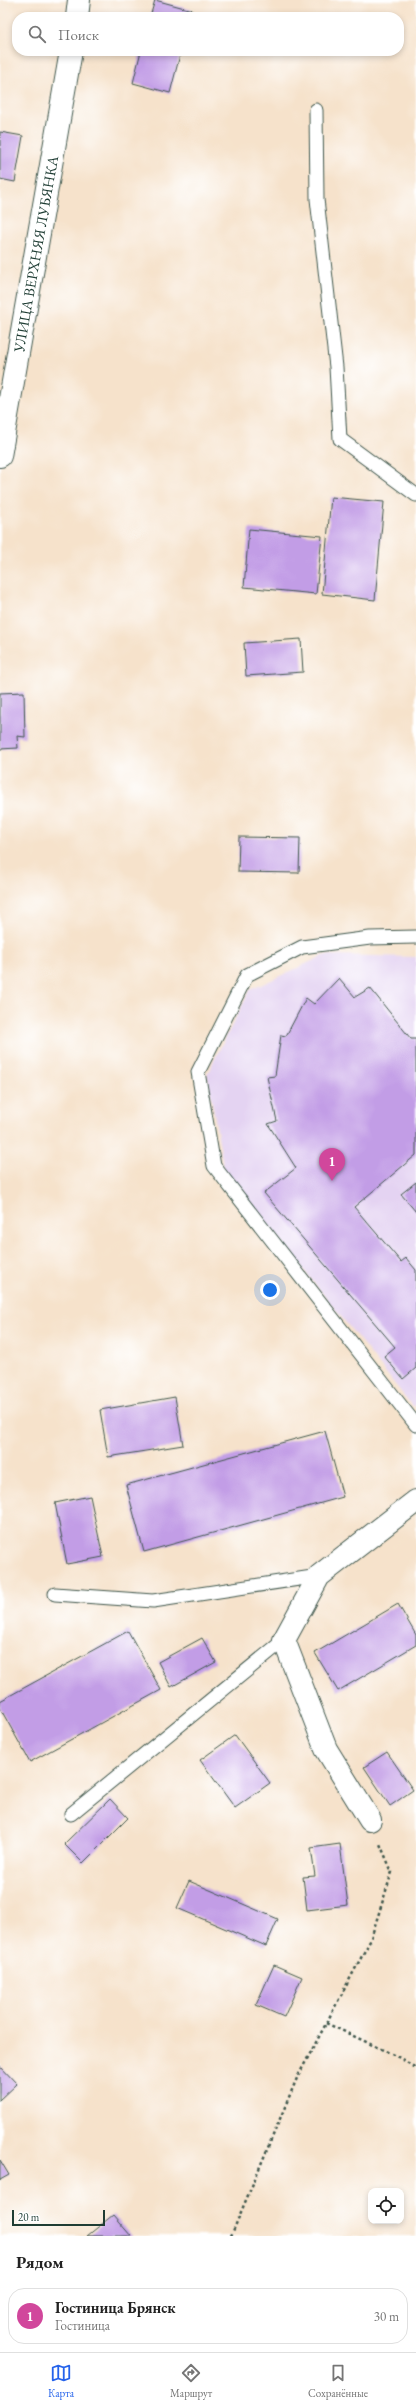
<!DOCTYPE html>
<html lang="ru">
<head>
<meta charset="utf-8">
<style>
  :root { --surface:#fff; --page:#f2f2f2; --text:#222; --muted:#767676; --line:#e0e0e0; --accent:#2563eb }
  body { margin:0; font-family:"EB Garamond",serif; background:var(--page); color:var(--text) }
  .controls { position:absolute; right:12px; bottom:12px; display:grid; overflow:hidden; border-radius:8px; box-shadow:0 2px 6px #0003 }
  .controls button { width:36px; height:36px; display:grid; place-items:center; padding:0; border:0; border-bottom:1px solid var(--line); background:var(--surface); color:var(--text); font:20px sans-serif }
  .scale { position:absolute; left:12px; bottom:10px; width:93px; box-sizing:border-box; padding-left:4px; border:2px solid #1f3d34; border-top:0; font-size:11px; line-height:14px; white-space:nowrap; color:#1f3d34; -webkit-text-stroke:3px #fff; paint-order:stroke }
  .you { position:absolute; left:270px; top:1290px; width:14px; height:14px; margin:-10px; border:3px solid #fff; border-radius:50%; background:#1a73e8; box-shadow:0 0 0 6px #1a73e833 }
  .badge { display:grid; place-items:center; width:26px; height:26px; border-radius:50%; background:var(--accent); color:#fff; font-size:13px; font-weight:700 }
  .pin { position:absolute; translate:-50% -33px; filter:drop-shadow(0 1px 2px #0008) }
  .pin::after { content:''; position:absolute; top:21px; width:14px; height:12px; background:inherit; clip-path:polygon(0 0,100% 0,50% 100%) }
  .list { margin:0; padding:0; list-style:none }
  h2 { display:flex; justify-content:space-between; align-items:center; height:52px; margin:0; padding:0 16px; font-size:17px }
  h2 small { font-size:13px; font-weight:400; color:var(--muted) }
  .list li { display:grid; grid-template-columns:26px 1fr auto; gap:12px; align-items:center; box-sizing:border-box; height:56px; margin:0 8px 8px; padding:0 8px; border:1px solid var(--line); border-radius:16px }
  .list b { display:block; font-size:15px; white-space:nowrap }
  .list p { margin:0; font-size:13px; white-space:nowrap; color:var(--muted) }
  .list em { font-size:13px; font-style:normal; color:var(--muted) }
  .icon { flex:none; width:22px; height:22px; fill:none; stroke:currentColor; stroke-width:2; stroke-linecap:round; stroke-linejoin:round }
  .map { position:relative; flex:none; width:416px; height:2236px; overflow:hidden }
  .search { position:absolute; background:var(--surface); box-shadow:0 2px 6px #0003; left:12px; right:12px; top:12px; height:44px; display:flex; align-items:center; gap:10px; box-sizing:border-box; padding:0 14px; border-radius:16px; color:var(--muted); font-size:15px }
  .sheet { height:116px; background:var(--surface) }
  nav { display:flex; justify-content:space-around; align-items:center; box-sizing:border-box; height:56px; border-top:1px solid var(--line); background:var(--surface); font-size:11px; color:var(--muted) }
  nav a { display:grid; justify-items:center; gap:2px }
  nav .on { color:var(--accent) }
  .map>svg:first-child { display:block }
</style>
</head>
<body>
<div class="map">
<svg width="416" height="2236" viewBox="0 0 416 2236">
  <rect width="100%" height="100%" fill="#fff"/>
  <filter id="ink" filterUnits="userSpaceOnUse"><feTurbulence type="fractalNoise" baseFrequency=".025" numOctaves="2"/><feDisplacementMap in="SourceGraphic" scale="8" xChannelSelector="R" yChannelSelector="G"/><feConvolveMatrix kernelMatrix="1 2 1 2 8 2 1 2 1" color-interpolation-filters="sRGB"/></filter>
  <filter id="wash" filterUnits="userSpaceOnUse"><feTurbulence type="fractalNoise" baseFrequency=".012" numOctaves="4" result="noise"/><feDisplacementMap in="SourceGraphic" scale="16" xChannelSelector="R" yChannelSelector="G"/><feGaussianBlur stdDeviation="0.9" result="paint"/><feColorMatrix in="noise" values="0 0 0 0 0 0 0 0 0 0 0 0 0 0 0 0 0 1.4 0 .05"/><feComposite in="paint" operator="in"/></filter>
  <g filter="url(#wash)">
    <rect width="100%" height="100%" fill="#f6e2cb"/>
    <path fill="#e4d3f2" d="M325,955L416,957V1404L413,1407L224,1170L207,1074L250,990Z"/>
    <g id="blocks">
      <path fill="#c29de6" d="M155,0L192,10L190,17H150Z
        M141,51H181L170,93L133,83Z
        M0,132L23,136L15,182L0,179Z
        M331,497L384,502L375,600L322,594Z
        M249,529L322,536L316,594L244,587Z
        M301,639L303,672L246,676L244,643Z
        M24,692L25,737L17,736L18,748L0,749V693Z
        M239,837L300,838L299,873L238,872Z
        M339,978L355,997L370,988L411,1039H416V1155L354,1207L401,1262L406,1258L416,1270V1368L403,1379L384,1356L395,1347L264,1193L296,1168L268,1124L277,1121L267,1077L275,1076L281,1035L286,1036L306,998L314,1004Z
        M416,1182V1212L401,1194Z
        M175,1397L183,1445L108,1457L100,1410Z
        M325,1431L343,1497L144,1552L126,1485Z
        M90,1496L103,1557L67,1564L55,1503Z
        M398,1604L416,1635V1645L338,1691L315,1653Z
        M128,1631L161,1690L30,1762L0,1708V1701Z
        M202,1638L216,1662L171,1687L158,1662Z
        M235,1735L270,1783L235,1808L200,1760Z
        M387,1752L413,1790L390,1806L364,1767Z
        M110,1799L128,1818L83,1863L64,1844Z
        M340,1844L348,1905L307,1910L303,1877L315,1876L311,1848Z
        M189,1881L278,1919L266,1946L177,1908Z
        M274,1965L302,1977L284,2017L256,2005Z
        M0,2066L17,2084L0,2100Z
        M0,2160L9,2175L0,2180Z
        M113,2215L131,2236H87Z"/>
    </g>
  </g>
  <g filter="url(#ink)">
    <use href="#blocks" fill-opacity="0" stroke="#3f564b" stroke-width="1"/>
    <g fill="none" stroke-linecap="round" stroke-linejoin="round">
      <defs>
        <path id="service" d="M316,110L317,199L336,367L340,439L416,495
          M416,937L370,938L302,947L247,975L198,1072L214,1166L416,1425
          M55,1594L153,1601L319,1576
          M71,1814L284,1640"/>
        <path id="minor" d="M77,17L79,0
          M0,456L71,51
          M370,1820L326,1749L284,1640L319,1576L416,1501"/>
      </defs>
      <use href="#service" stroke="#3f564b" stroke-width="15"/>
      <use href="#minor" stroke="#3f564b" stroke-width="24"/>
      <path stroke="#3f564b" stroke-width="2.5" stroke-dasharray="3 3" stroke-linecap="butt" d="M326,2023L400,2058L416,2068
        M231,2236L297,2078L370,1941L392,1872L380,1844"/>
      <use href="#service" stroke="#fff" stroke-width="13"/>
      <use href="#minor" stroke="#fff" stroke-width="22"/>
    </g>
  </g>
  <g text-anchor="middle" stroke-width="3" stroke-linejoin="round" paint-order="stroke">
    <g font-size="15" fill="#1f3d34" stroke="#fff">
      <text transform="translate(36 254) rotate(-80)" y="5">УЛИЦА ВЕРХНЯЯ ЛУБЯНКА</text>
    </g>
  </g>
</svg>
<div class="controls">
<button><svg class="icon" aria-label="locate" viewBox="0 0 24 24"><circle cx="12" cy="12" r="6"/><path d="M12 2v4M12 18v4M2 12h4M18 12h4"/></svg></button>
</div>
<div class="scale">20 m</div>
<div class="you"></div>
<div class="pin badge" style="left:332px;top:1181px;background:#d1479c">1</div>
<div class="search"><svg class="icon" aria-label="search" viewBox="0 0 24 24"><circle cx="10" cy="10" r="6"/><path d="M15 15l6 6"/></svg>Поиск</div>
</div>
<section class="sheet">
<h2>Рядом<small></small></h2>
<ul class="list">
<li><span class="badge" style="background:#d1479c">1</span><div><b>Гостиница Брянск</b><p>Гостиница</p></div><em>30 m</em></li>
</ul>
</section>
<nav>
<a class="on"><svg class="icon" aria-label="map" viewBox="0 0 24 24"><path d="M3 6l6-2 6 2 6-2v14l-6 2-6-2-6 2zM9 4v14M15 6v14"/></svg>Карта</a>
<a><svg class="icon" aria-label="directions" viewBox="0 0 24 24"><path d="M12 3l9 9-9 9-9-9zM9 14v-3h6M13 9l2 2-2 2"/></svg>Маршрут</a>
<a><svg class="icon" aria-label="saved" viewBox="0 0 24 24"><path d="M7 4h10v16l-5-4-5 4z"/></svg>Сохранённые</a>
</nav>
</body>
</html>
